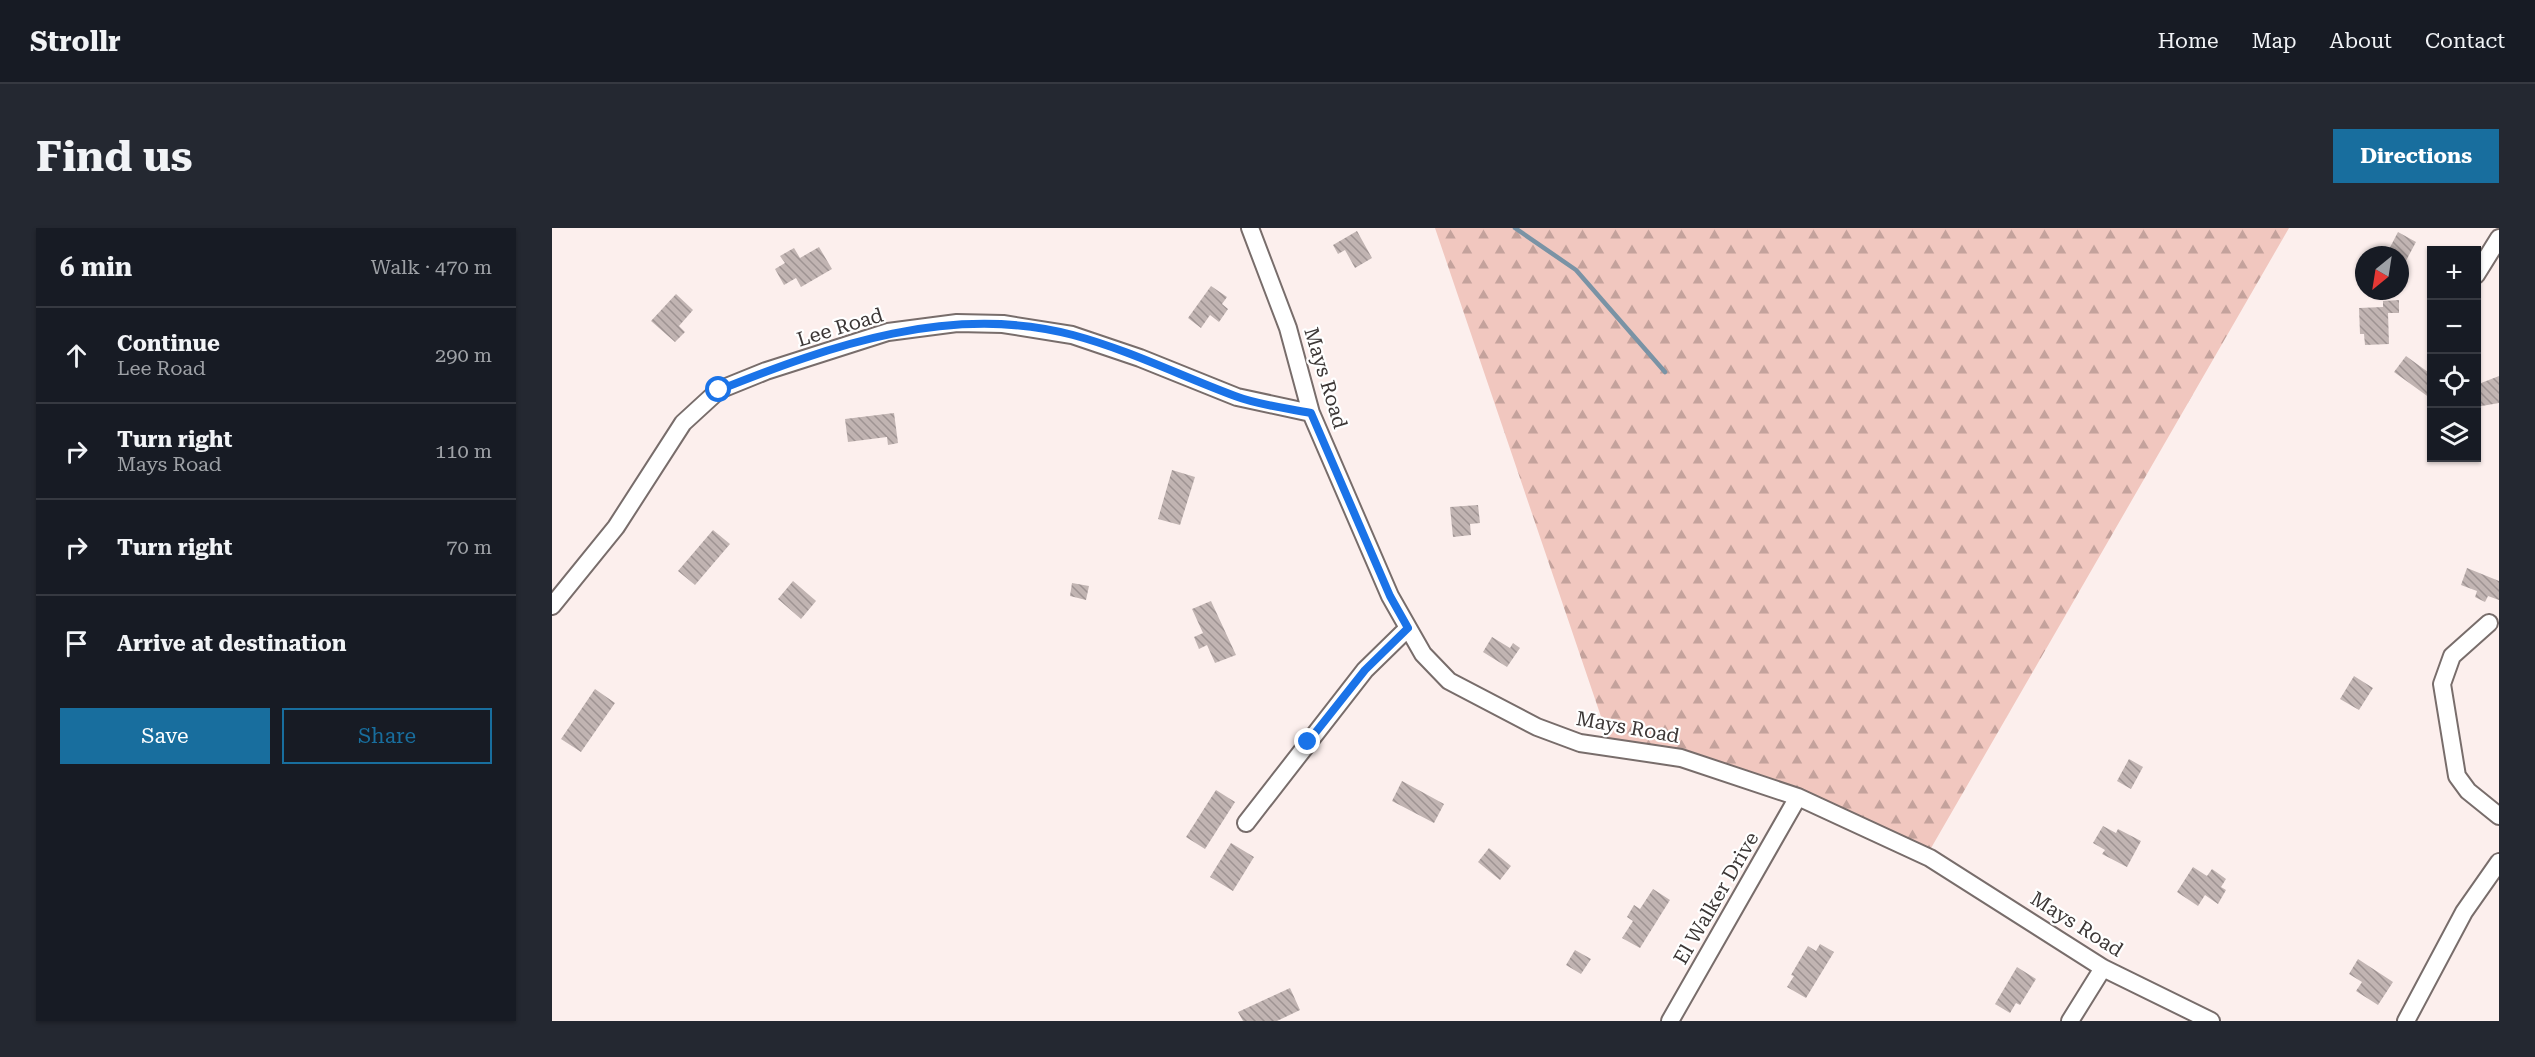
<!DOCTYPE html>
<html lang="en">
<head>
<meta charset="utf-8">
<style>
  :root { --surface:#171b24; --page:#242831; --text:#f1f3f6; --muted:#9ea1a6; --line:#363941; --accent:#186e9e }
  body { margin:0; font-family:"Roboto Serif",serif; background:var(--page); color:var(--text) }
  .controls { position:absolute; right:18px; top:18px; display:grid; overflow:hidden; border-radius:0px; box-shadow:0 2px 4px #0004 }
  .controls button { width:54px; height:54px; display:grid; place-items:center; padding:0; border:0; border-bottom:2px solid var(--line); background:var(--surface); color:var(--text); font:30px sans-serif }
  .compass { position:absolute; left:1803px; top:18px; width:54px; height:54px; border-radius:50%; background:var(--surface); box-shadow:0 2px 4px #0004; rotate:210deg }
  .stop { position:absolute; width:18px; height:18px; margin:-14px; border:4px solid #1a73e8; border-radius:50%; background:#fff }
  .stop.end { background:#1a73e8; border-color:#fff; box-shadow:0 2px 6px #0008 }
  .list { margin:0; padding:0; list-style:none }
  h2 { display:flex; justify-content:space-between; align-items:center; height:78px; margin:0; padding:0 24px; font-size:26px }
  h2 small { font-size:20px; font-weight:400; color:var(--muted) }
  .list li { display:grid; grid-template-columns:39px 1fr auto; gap:18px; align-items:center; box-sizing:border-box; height:96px; padding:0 24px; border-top:2px solid var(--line) }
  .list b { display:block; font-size:22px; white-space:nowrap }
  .list p { margin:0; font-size:20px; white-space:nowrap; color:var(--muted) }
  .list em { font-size:20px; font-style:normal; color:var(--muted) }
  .actions { display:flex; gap:12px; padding:18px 24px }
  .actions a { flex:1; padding:14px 0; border:2px solid var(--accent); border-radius:0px; text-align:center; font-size:21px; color:var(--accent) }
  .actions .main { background:var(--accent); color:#fff }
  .icon { flex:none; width:33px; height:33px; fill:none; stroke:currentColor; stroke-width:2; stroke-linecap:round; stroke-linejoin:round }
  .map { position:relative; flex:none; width:1947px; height:793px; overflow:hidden; border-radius:0px }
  header { display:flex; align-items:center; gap:36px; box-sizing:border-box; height:84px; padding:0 30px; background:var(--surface); border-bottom:2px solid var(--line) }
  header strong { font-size:28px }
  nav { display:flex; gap:33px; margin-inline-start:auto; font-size:21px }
  .intro { display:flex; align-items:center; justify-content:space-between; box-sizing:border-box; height:144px; padding:0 36px }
  h1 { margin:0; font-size:42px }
  .button { padding:15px 27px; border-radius:0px; background:var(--accent); color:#fff; font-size:21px; font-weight:700 }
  main { display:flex; gap:36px; padding:0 36px }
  aside { flex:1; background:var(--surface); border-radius:0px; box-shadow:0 2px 4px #0004 }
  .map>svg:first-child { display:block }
</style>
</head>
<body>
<header>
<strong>Strollr</strong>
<nav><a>Home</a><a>Map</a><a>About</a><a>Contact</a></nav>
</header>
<div class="intro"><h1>Find us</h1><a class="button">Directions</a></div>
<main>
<aside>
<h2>6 min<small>Walk · 470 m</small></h2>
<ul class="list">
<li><svg class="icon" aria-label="ahead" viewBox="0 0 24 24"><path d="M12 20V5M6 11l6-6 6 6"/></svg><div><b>Continue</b><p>Lee Road</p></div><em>290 m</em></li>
<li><svg class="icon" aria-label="right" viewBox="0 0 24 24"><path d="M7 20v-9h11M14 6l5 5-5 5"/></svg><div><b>Turn right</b><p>Mays Road</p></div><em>110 m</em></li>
<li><svg class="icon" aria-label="right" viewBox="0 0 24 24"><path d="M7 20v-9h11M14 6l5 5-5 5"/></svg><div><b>Turn right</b></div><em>70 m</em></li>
<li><svg class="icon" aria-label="arrive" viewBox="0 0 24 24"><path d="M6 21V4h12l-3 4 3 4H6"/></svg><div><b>Arrive at destination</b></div></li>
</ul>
<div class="actions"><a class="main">Save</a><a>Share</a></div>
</aside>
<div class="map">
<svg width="1947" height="793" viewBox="0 0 1947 793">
  <defs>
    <pattern id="forest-firs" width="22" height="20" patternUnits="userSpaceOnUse" patternTransform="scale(1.5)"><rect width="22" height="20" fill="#f1c7bf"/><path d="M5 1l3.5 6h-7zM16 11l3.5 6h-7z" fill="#c4a29c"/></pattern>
    <pattern id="building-back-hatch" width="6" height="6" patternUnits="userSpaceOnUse" patternTransform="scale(1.5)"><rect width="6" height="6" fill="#c1b4b2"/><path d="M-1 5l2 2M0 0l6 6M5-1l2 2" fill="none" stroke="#9e9392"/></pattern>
  </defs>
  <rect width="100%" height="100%" fill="#fcefed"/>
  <path fill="url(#forest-firs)" d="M883,0H1737L1371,634L1174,542L1059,518Z"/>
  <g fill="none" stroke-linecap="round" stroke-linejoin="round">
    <path stroke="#7a93a5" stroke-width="4.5" d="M963,0L1024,42L1113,144"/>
  </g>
  <path fill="url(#building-back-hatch)" d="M805,3L820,30L803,40L793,22L786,26L781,17Z
    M1846,4L1864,14L1848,44V27H1834Z
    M267,19L280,41L249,59L244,50L232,57L223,41L233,35L228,28L242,20L248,30Z
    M659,58L675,69L670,76L676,81L667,94L658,87L649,100L636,90Z
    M124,66L141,82L127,98L133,104L123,114L99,93Z
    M1847,72V85H1836L1837,116L1813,117L1812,106H1808L1807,80L1831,79V73Z
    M1854,128L1880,147L1878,170L1842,144Z
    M1947,148V175L1924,179V157Z
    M342,185L346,215L336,217L335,209L296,214L293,191Z
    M620,242L643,249L628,297L606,291Z
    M926,277L928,295L918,296L919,307L901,309L898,279Z
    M161,302L178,316L143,357L126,343Z
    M1915,340L1947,353V372L1936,368L1933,374L1923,369L1925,363L1909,357Z
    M241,353L264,373L249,391L226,371Z
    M520,355L537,358L534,372L518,368Z
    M659,373L684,427L663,435L655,417L647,421L642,409L651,405L640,381Z
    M940,409L958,420L961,415L968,420L955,439L931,424Z
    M1802,448L1821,460L1807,482L1788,471Z
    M43,461L63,475L29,524L9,511Z
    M1577,531L1591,539L1579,561L1565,553Z
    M850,553L892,576L882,595L840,573Z
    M664,562L683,574L653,621L634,609Z
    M1551,598L1564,605L1566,601L1589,613L1575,639L1550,626L1553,622L1541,615Z
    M679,615L702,629L681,663L658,649Z
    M937,620L959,638L948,652L926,634Z
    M1641,639L1655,648L1660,641L1674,651L1669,659L1674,662L1666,676L1653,667L1646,678L1625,664Z
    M1101,661L1118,672L1088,720L1070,710L1081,693L1075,689L1082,677L1088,681Z
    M1268,716L1282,724L1254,770L1235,759L1242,748L1239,747L1256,718L1264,723Z
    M1023,722L1039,731L1029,746L1014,737Z
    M1806,731L1841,754L1826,777L1804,763L1810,754L1797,746Z
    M1465,739L1484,751L1468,777L1464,775L1458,785L1443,776Z
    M738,760L748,782L725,793H691L686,784Z"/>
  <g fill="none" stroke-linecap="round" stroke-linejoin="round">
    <defs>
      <path id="minor" d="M698,0L736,100L759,185L838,368L871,426L897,453L985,499L1028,515L1129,530L1246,569L1378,630L1551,740L1659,793
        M1924,47L1947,10
        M0,378L64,299L131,195L167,162L214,143L336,104L405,95L451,96L520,107L588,130L685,169L759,185
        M1937,395L1900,428L1890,456L1905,548L1916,563L1947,588
        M694,595L813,442L856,400
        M1118,793L1246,569
        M1518,793L1551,740
        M1854,793L1912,684L1947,634"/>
    </defs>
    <use href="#minor" stroke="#786d6b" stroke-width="20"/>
    <use href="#minor" stroke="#fff" stroke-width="16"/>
  </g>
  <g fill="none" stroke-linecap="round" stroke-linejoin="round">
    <path stroke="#1a73e8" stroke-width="8" d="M167,162C279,117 400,75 521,107C577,122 629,148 683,168C706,177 734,180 759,185L838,368L856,400L813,442L756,514"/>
  </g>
  <g text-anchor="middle" stroke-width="4.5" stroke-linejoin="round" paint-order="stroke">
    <g font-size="20" fill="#3c3736" stroke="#fff">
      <text transform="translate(288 99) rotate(-17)" y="7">Lee Road</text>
      <text transform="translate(774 150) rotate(73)" y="7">Mays Road</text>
      <text transform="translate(1076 499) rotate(10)" y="7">Mays Road</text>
      <text transform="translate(1164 670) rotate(-60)" y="7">El Walker Drive</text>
      <text transform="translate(1525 696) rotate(32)" y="7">Mays Road</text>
    </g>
  </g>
</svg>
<div class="controls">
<button>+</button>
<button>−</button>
<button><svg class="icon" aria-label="locate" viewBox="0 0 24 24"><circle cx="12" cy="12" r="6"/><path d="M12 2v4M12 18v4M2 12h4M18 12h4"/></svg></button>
<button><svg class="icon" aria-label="layers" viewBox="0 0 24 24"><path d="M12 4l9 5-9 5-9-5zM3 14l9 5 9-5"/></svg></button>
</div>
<svg class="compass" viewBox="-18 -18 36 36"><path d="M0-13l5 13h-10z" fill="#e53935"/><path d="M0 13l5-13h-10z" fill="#9ea1a6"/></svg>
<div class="stop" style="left:167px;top:162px"></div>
<div class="stop end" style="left:756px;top:514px"></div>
</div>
</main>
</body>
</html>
